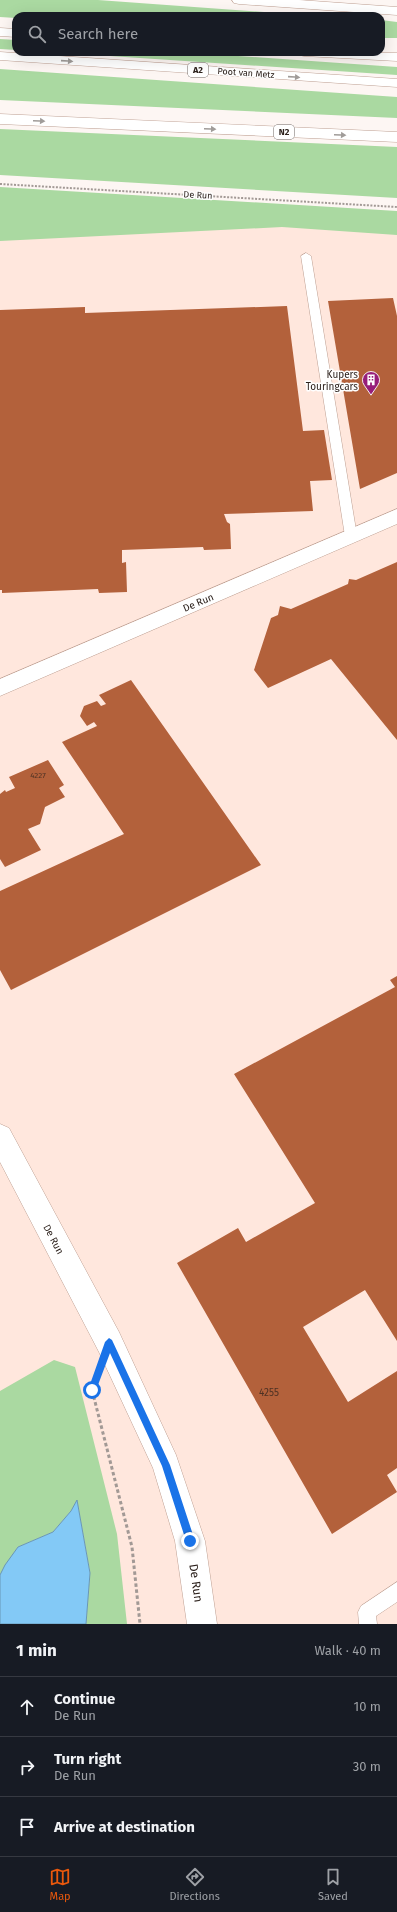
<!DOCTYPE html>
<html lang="en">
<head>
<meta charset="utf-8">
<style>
  :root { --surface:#171b24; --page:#20242c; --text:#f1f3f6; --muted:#9ea1a6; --line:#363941; --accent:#ea580c }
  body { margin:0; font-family:"Fira Sans",sans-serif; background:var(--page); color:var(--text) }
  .stop { position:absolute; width:12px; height:12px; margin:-9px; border:3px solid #1a73e8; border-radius:50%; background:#fff }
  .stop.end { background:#1a73e8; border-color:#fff; box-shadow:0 1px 4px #0008 }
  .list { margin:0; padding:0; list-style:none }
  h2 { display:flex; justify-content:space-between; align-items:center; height:52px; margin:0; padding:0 16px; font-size:17px }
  h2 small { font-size:13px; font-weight:400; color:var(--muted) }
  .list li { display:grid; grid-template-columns:26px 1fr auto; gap:12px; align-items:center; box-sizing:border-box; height:60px; padding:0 16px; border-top:1px solid var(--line) }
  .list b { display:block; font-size:15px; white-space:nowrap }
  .list p { margin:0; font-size:13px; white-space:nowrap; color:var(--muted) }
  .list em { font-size:13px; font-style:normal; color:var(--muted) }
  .icon { flex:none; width:22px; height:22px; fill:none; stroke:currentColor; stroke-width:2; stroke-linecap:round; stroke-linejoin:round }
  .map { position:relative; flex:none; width:397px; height:1624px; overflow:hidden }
  .search { position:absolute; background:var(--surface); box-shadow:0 4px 16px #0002; left:12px; right:12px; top:12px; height:44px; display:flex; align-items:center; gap:10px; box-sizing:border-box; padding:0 14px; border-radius:12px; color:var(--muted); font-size:15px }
  .sheet { height:232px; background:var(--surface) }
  nav { display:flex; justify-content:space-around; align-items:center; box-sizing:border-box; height:56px; border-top:1px solid var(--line); background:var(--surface); font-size:11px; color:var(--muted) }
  nav a { display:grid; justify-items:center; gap:2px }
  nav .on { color:var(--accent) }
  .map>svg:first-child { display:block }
</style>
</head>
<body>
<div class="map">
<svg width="397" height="1624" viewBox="0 0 397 1624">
  <rect width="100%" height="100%" fill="#fdf6f3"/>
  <path fill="#ffe7dd" d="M0,208L397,218V1624H0Z"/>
  <path fill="#aad9a1" d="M0,0H98L318,16H16V18L0,17Z
    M381,20L397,22V38H381Z
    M0,39L16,40V50L0,49Z
    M50,52H181L397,67V75Z
    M0,69L397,97V118L0,100Z
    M0,129L397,147V198L0,175Z
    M0,187L397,211V235L282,227L0,241Z
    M54,1360L75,1367L117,1534L127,1624H86L90,1572L77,1501L71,1511L53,1532L18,1547L0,1575V1391Z"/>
  <path fill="#83c9f6" stroke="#6997b5" d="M77,1500L90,1573L86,1624H0V1575L5,1565L18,1547L53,1532L71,1511Z"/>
  <path fill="#b3613b" d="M393,298L397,316V473L360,489L328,301Z
    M287,306L303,431L324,430L332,480L310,481L313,511L224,514L227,522L230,524L231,549L204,550L203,547L122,550V563L126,562L127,592L99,593L98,589L2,593V590H0V310L85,307V313Z
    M397,562V740L331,659L268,688L254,670L271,618L278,615L280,606L291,609L348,584L349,579L356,580Z
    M131,680L261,865L11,990L0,970V891L124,834L62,742L97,726L94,722L87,726L80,716L84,706L97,701L101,706L106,704L99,695Z
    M48,760L64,785L59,788L65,797L45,807L40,824L28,829L41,850L5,867L0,859V794L5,790L6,792L15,788L9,777Z
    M397,976V1341L365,1290L303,1327L348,1402L397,1371V1468L387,1475L397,1492L332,1534L177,1263L238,1228L246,1242L315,1203L234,1074L395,987L390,980Z"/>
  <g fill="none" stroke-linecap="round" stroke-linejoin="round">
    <defs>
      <path id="lane" d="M306,253L311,256L357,536L355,539H347L345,536L301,256Z
        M397,1582V1602L376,1616L377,1624H359L358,1612L361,1606Z"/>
      <path id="secondary" d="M397,509V524L0,696V679Z
        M0,1124L9,1128L119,1332L176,1455L205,1541L217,1624H187L175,1541L153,1468L99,1352L0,1162Z"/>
      <path id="highway" d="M232,0H299L397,7V15L239,4L234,3Z
        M0,28L16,29V37L0,36Z
        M0,52L397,79V87L0,60Z
        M297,52L397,53V61L304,56L299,55Z
        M0,114L397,132V142L0,124Z"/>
    </defs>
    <use href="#lane" stroke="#bea093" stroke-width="1"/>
    <use href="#secondary" stroke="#bea093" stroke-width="1"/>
    <use href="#highway" stroke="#bea093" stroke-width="1"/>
    <path stroke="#a29995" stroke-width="2" stroke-dasharray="2 1.5" stroke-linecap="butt" d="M0,184L397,207"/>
    <path stroke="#a29995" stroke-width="3" stroke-dasharray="3.5 2.5" stroke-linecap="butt" d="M94,1385L92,1390L132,1547L140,1624"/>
    <use href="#lane" fill="#fff" fill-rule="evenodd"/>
    <use href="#secondary" fill="#fff" fill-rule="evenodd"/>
    <use href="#highway" fill="#fff" fill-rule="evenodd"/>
  </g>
  <defs><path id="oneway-solid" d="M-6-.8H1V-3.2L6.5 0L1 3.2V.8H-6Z"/></defs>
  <g fill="#a09c99">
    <use href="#oneway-solid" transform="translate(67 61) rotate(4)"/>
    <use href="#oneway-solid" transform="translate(294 77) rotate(4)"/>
    <use href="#oneway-solid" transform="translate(39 121) rotate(3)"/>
    <use href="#oneway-solid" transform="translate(210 129) rotate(2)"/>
    <use href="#oneway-solid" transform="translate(340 135) rotate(3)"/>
  </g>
  <path fill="#1a73e8" d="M109,1338L112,1340L170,1465L195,1541L190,1546L186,1541L162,1466L110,1353L95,1393H89L88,1390L105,1342Z"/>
  <defs>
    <symbol id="building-pin" viewBox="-11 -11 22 30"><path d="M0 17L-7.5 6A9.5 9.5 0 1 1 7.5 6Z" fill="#961e79" stroke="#fff"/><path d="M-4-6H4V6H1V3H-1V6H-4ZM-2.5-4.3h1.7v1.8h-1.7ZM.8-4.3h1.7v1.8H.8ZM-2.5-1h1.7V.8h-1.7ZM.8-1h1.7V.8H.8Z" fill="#fff"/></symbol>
  </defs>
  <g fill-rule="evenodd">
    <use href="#building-pin" x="361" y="370" width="20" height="27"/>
  </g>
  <g text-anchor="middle" stroke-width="3" stroke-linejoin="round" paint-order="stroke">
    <g font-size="8" fill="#4e3224">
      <text x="38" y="778">4227</text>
    </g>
    <g fill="#fff" stroke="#6c6461" stroke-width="1">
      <rect x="188" y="63" width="20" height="14" rx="3"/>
      <rect x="274" y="125" width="20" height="14" rx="3"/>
    </g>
    <g font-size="9" font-weight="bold" fill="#2d221d">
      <text x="198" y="73">A2</text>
      <text x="284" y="135">N2</text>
    </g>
    <g font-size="9" fill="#2d221d" stroke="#fff">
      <text transform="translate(246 73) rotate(4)" y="3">Poot van Metz</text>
      <text transform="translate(198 195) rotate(3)" y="3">De Run</text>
    </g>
    <g font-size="10" fill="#2d221d" stroke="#fff" text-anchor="end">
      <text x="358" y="378">Kupers<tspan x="358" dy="12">Touringcars</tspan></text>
    </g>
    <g font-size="10" fill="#2d221d" stroke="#fff">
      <text transform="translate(198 602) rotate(-23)" y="4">De Run</text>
      <text transform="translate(54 1239) rotate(62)" y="4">De Run</text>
    </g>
    <g font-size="10" fill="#4e3224">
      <text x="269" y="1396">4255</text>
    </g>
    <g font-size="12" fill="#2d221d" stroke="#fff">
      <text transform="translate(196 1583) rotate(82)" y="4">De Run</text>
    </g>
  </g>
</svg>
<div class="stop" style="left:92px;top:1390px"></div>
<div class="stop end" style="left:190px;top:1541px"></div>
<div class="search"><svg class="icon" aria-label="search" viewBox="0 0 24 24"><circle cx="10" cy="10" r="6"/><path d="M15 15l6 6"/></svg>Search here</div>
</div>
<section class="sheet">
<h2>1 min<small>Walk · 40 m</small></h2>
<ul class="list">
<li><svg class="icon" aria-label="ahead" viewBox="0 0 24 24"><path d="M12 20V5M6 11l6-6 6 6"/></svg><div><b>Continue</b><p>De Run</p></div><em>10 m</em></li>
<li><svg class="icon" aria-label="right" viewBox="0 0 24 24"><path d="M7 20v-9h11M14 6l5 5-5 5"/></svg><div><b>Turn right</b><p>De Run</p></div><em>30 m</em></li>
<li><svg class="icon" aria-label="arrive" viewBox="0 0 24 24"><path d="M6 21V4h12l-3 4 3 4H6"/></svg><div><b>Arrive at destination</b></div></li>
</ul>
</section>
<nav>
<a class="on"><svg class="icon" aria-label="map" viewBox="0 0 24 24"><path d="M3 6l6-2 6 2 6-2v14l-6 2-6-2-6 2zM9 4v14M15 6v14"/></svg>Map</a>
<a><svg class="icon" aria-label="directions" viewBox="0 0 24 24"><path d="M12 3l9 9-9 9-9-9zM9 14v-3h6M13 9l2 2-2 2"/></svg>Directions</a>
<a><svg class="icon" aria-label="saved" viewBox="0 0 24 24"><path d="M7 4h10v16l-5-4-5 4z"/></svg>Saved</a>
</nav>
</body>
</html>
